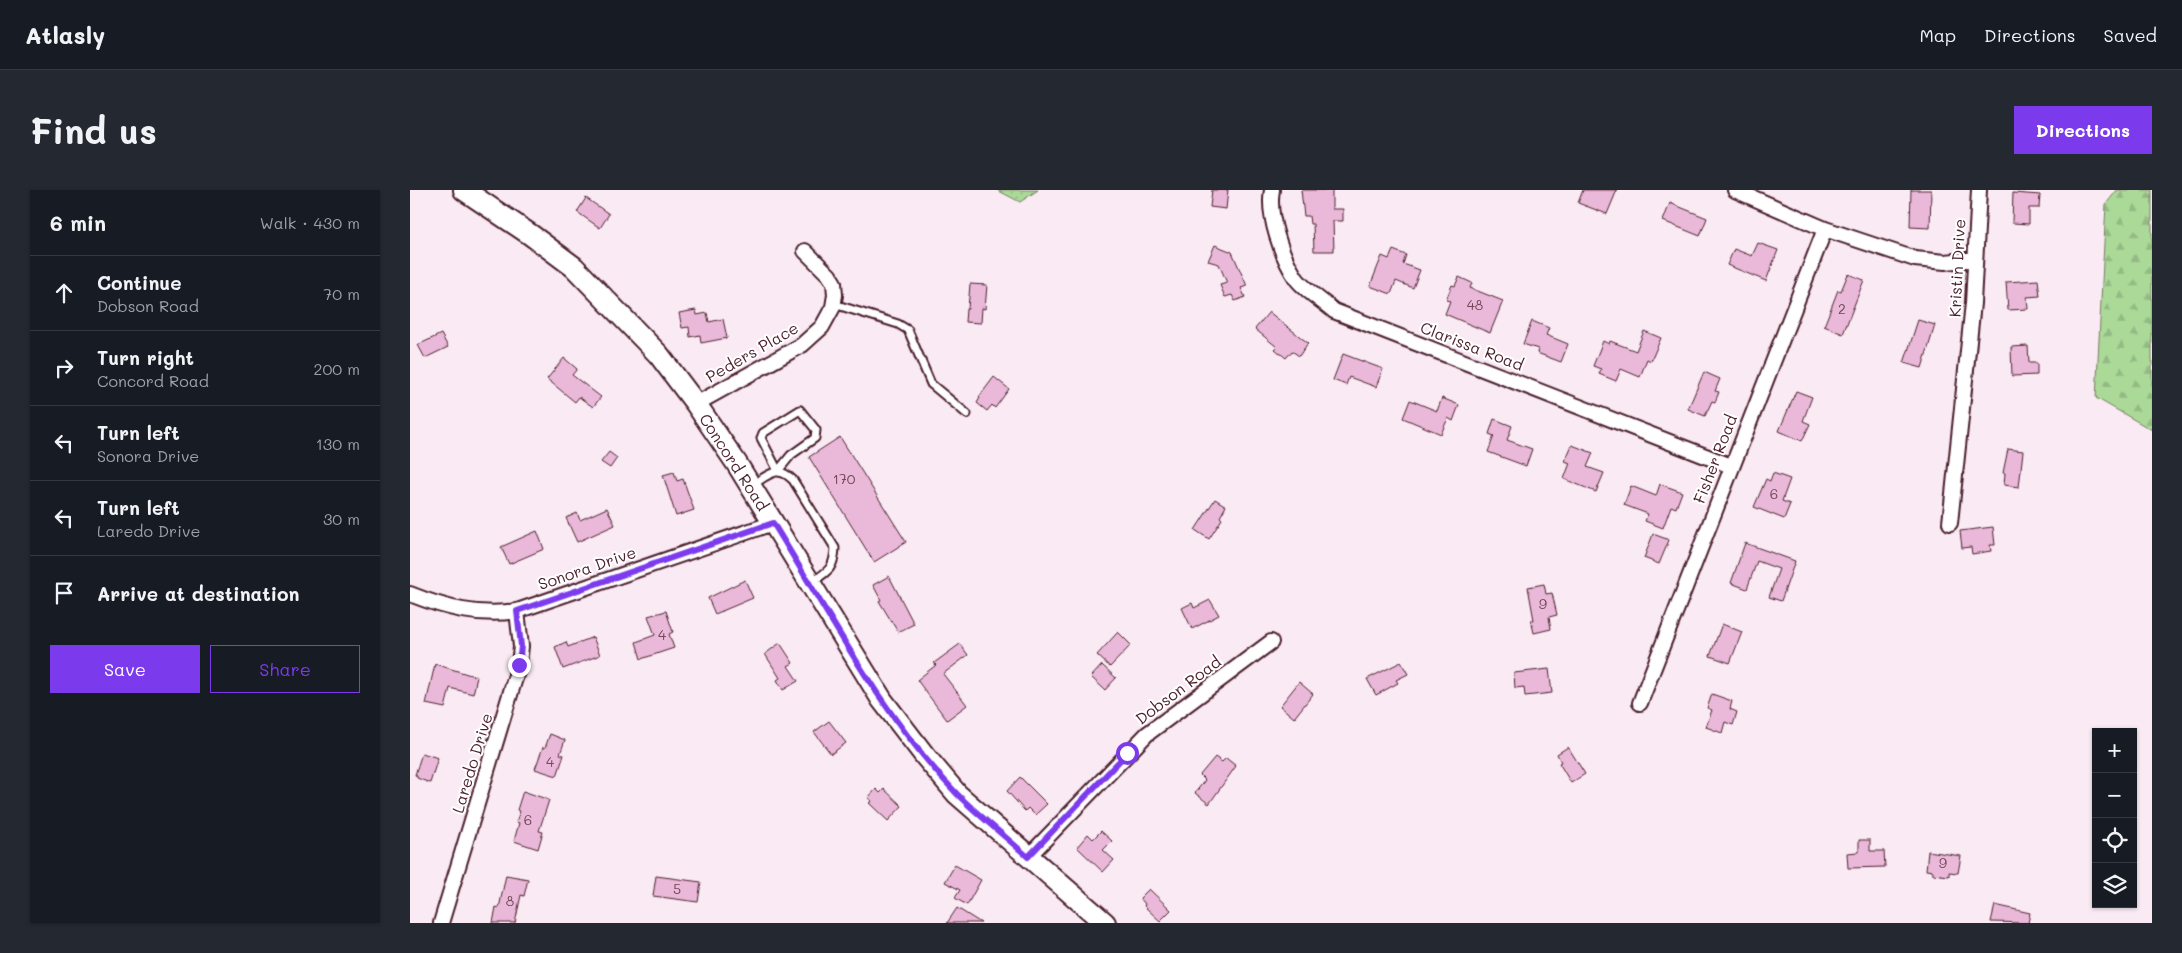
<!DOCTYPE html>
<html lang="en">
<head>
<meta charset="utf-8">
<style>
  :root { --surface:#171b24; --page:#242831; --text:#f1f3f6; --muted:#9ea1a6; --line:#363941; --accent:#7c3aed }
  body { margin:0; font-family:Mali,sans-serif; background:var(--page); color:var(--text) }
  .controls { position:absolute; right:15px; bottom:15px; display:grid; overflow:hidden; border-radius:0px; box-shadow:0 1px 4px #0004 }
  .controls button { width:45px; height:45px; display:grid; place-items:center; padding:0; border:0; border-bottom:1px solid var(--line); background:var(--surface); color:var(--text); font:25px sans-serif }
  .stop { position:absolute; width:15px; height:15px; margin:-11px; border:4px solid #7c3aed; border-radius:50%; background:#fff }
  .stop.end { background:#7c3aed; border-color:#fff; box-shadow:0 1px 5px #0008 }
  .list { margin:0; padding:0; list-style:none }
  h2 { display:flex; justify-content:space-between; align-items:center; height:65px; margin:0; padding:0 20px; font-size:21px }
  h2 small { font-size:16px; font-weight:400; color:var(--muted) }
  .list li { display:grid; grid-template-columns:32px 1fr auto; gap:15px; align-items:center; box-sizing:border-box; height:75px; padding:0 20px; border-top:1px solid var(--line) }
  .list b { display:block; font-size:19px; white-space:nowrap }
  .list p { margin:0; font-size:16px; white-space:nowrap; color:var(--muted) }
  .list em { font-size:16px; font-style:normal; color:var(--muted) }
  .actions { display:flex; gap:10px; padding:15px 20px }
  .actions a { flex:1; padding:11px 0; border:1px solid var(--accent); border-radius:0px; text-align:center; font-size:18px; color:var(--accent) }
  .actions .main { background:var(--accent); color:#fff }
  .icon { flex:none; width:28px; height:28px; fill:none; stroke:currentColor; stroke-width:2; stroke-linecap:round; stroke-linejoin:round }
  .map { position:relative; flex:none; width:1742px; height:733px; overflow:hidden; border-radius:0px }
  header { display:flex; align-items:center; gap:30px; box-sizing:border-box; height:70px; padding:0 25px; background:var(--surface); border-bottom:1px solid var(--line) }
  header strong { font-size:24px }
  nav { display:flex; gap:28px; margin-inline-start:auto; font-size:18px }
  .intro { display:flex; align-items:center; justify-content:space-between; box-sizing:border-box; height:120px; padding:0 30px }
  h1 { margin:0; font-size:35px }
  .button { padding:12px 22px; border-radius:0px; background:var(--accent); color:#fff; font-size:18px; font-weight:700 }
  main { display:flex; gap:30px; padding:0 30px }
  aside { flex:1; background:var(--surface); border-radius:0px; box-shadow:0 1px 4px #0004 }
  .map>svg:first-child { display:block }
</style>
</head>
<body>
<header>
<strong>Atlasly</strong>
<nav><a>Map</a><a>Directions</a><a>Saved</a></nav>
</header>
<div class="intro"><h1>Find us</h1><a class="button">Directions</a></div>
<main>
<aside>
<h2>6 min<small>Walk · 430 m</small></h2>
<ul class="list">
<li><svg class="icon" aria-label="ahead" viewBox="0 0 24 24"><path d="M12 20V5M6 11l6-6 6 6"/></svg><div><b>Continue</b><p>Dobson Road</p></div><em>70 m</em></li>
<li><svg class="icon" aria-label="right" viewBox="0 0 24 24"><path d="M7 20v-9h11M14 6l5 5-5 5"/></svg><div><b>Turn right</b><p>Concord Road</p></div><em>200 m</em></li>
<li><svg class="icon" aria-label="left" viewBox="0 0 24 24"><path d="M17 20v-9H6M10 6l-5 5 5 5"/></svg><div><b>Turn left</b><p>Sonora Drive</p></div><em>130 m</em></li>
<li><svg class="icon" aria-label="left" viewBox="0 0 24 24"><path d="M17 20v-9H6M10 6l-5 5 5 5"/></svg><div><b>Turn left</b><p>Laredo Drive</p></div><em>30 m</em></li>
<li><svg class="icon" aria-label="arrive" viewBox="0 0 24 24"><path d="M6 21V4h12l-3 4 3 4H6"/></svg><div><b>Arrive at destination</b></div></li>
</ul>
<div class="actions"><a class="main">Save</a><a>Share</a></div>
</aside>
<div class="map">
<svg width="1742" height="733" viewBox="0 0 1742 733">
  <defs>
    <pattern id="grass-dots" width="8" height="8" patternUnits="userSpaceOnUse" patternTransform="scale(1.25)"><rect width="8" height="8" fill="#aad998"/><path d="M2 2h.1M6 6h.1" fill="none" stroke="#94ba83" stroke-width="1.8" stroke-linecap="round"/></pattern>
    <pattern id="forest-firs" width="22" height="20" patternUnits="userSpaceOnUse" patternTransform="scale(1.25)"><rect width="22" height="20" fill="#aad998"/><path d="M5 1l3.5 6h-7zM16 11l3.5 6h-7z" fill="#94ba83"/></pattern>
  </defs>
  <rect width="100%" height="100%" fill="#f9eaf4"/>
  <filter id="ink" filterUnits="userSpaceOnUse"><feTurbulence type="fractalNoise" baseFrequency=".02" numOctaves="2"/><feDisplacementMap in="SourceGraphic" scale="10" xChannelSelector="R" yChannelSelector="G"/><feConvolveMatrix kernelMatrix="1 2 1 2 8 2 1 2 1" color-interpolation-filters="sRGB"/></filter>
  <g filter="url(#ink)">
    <path fill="url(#grass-dots)" stroke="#7a7c62" d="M587,0H628L610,12Z"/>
    <path fill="url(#forest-firs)" stroke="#7a7c62" d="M1707,0H1742V240L1686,208L1696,14Z"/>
    <path fill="#eab9d9" stroke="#4a1f2b" d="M802,0H818L816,19L800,17Z
      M891,0H922V19H933V31H923L924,61H904L903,34H900L899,26H894Z
      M1173,0H1207L1197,24L1168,13Z
      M1501,0H1521L1520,38L1500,37Z
      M1603,3L1630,5L1629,18H1619V34L1602,33Z
      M176,8L199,24L190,38L167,22Z
      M1260,13L1297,28L1290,46L1253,31Z
      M1348,53L1368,60L1356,91L1317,75L1324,59L1342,66Z
      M805,55L822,62L837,96L831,98L835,107L825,111L822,105L815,107L810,95L817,93L809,74L798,71Z
      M983,60L996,65L993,74L1010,80L1003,98L986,91L981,104L960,96L972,66L979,69Z
      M1438,84L1454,90L1433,144L1414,136L1428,100L1431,101Z
      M1049,87L1062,93L1060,98L1093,111L1080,143L1035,124L1040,111L1036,110L1042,95L1045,96Z
      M1628,90L1630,106L1617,107L1618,119L1598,120L1596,92Z
      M560,94L577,95L575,119L572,118L571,133L555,132L556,119H558Z
      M286,120L287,125L297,123L299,132L313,129L317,148L291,153L290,145L280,147L279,137L272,138L269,123Z
      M859,122L898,153L889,166L882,161L876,168L865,159L867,157L845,139Z
      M1508,130L1525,135L1512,178L1494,173Z
      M1122,131L1139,138L1136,145L1158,154L1151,172L1127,163L1128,159L1113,154Z
      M1234,141L1251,148L1241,171L1237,169L1230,187L1211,179L1206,191L1189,184L1191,179L1183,176L1193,151L1199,154L1200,151L1226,161Z
      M31,144L38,157L15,168L8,155Z
      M1618,156L1619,173H1627V185L1602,186L1601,157Z
      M933,164L973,179L966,197L939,187L936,195L923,190Z
      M154,168L167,179L162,185L191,207L183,217L169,207L165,212L137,189Z
      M1294,182L1310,189L1305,201L1309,202L1305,212L1302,211L1295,226L1278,219Z
      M584,187L599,199L585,218L582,215L577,221L567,213L570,208L569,207Z
      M1386,201L1402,207L1393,231L1400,234L1392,251L1369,241Z
      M1032,208L1049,215L1043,231L1038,228L1031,244L993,228L1000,210L1027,221Z
      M1084,229L1102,236L1097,250L1122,259L1116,276L1078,262L1084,246L1079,244Z
      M430,247L496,352L464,372L399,267Z
      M1162,255L1183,263L1177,277L1194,283L1186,302L1154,289L1160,273L1155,271Z
      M1598,259L1613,261L1609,297L1594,295L1595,283H1593Z
      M199,262L207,268L200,278L191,272Z
      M264,282L267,291L273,289L284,320L266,326L253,285Z
      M1363,283L1380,289L1372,311L1380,314L1374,329L1344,317L1356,289L1360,291Z
      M1250,294L1272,302L1266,318L1261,316L1253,338L1235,331L1238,324L1214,315L1221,296L1246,306Z
      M805,309L816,316L810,327L812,329L799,349L785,340Z
      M197,318L205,335L167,352L156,328L167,323L170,330Z
      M1583,337L1585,355H1580L1581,361L1562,364L1561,357L1552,358L1550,341Z
      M127,341L134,359L99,374L91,357Z
      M1243,344L1259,350L1249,374L1234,368Z
      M1335,353L1385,371L1371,411L1359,407L1369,379L1347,371L1337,399L1321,393Z
      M479,386L504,434L488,442L469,411L471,410L463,395Z
      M335,390L343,408L305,424L298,408Z
      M1134,394L1136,404L1142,403L1147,425L1139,427L1141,439L1124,443L1121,430H1124L1118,397Z
      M800,410L809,425L782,439L772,418L782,413L784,418Z
      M256,421L263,442L259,444L264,458L231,469L226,452L245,445L238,426Z
      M1312,434L1332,442L1320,473L1300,466Z
      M708,442L721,455L700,477L687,465Z
      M183,447L190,465L153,479L145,457L156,452L158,457Z
      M370,453L383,473L378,476L388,491L373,500L367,490L370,488L355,464Z
      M550,454L558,465L533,484L557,515L537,530L507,490L526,475L524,473Z
      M991,472L998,484L986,490L988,493L966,505L957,489Z
      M25,474L67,487L63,504L40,498L35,518L16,514Z
      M692,475L706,488L695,500L681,487Z
      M1139,479L1142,503L1115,506L1114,497L1105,498L1104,483Z
      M889,492L903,504L884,528L870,516Z
      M1302,504L1322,511L1320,519L1327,522L1323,535L1315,532L1312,543L1296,537L1302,520L1297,518Z
      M419,531L436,553L421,564L404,542Z
      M140,544L155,550L150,564L154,565L147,586L125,579L133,557L135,558Z
      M1158,557L1175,584L1161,593L1149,573L1151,572L1147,564Z
      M12,563L28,568L20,593L7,588V586L5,585Z
      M805,567L812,572L816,568L826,576L799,614L785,603L795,590L790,585Z
      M610,587L637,614L625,625L618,618L615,621L597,601Z
      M466,599L470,603L474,599L492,616L478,631L459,613L462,611L458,608Z
      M113,601L139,610L129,641L133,642L128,659L104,651L109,633L106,632L110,621L107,620Z
      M691,641L702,651L693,660L704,670L693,682L667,657L678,644L683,649Z
      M1449,650H1460V661H1474L1475,677L1438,678L1437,663L1449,662Z
      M1518,661L1551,666L1548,683L1539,682V686L1523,684V681L1516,680Z
      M545,675L571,690L557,715L545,708L550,700L535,692Z
      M96,685L118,689L114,706L111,705L105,733H83L86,717L89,718Z
      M246,686L291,692L288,712L243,706Z
      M739,699L761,720L750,731L734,716L735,714L730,708Z
      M1585,715L1620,723L1618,733L1581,732Z
      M547,718L571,733H537Z"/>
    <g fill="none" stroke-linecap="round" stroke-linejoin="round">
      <defs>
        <path id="service" d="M424,114L488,134L498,140L521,194L557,224
          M390,220L406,240L405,248L381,265L368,281L351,248L353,243Z
          M342,295C359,285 367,274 383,290L425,358C424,378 419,381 402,392"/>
        <path id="minor" d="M862,0C857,25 872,67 886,88C893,99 914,112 924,121L1321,276
          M1325,0L1415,39L1505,69L1535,72L1565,69
          M286,214L392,155L412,137L423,117L425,105L424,93L419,85L395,61
          M1540,333L1563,113L1569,0
          M0,404C35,418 69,427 107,421L363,333
          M1230,513L1415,39
          M618,667L737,544L861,452
          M31,733L109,475L111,456L107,421"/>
        <path id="secondary" d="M54,0L121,45L164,77L249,165L286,214L327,274L472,510L515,566L547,604L695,733"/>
      </defs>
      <use href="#service" stroke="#4a1f2b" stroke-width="11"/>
      <use href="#minor" stroke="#4a1f2b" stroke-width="18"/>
      <use href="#secondary" stroke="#4a1f2b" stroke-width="24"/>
      <use href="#service" stroke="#fff" stroke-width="7"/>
      <use href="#minor" stroke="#fff" stroke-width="14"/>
      <use href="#secondary" stroke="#fff" stroke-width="20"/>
    </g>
  </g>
  <g fill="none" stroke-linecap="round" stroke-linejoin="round" filter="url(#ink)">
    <path stroke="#7c3aed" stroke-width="6" d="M109,475L111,456L107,421L363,333C420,425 471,525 547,604C569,626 595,646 618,667L717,563"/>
  </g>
  <g text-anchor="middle" stroke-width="4" stroke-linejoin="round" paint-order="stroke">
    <g font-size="14" fill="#724656">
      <text x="1065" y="120">48</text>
      <text x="1432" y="124">2</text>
      <text x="434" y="294">170</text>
      <text x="1364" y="309">6</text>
      <text x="1133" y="419">9</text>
      <text x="252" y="450">4</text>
      <text x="140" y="577">4</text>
      <text x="118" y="635">6</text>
      <text x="1533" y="678">9</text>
      <text x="267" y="704">5</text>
      <text x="100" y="716">8</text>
    </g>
    <g font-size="16" fill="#4a1f2b" stroke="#fff">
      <text transform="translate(1547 78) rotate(-87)" y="6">Kristin Drive</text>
      <text transform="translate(1062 156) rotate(21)" y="6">Clarissa Road</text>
      <text transform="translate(342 162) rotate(-30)" y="6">Peders Place</text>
      <text transform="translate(1305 269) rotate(-69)" y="6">Fisher Road</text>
      <text transform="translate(324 272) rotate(57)" y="6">Concord Road</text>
      <text transform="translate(177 378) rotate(-19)" y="6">Sonora Drive</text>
      <text transform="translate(768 500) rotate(-37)" y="6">Dobson Road</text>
      <text transform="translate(62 573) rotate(-73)" y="6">Laredo Drive</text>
    </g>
  </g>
</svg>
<div class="controls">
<button>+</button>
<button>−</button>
<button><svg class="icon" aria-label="locate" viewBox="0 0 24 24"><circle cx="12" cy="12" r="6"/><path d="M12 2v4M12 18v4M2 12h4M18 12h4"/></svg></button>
<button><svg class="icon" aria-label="layers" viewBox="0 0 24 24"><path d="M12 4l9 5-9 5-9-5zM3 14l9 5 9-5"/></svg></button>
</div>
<div class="stop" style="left:717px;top:563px"></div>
<div class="stop end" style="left:109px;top:475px"></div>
</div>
</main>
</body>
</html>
